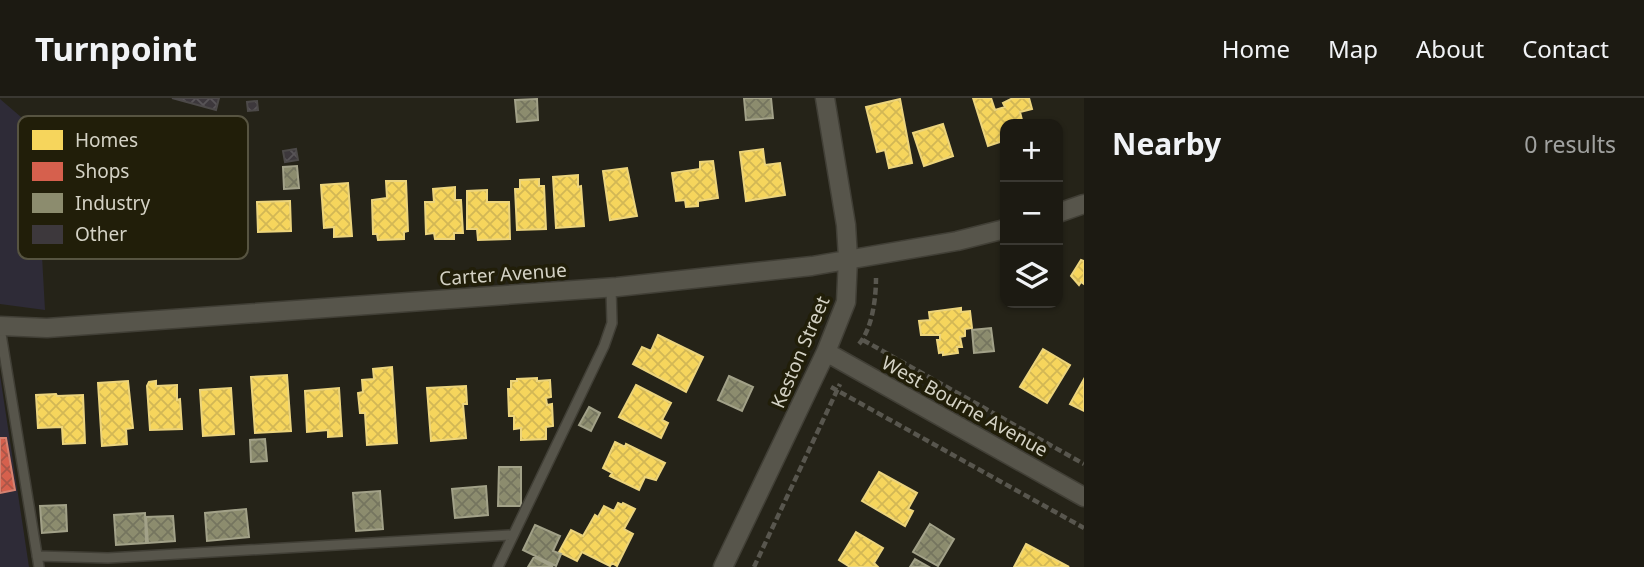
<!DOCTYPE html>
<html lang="en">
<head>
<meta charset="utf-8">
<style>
  :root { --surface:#1c1a12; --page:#292720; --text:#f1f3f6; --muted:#a0a19f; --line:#3a3832 }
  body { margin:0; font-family:"Noto Sans",sans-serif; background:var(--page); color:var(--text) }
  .controls { position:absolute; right:21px; top:21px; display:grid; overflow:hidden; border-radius:14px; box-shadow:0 2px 5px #0004 }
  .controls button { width:63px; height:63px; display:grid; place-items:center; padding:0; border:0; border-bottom:2px solid var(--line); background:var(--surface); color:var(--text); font:35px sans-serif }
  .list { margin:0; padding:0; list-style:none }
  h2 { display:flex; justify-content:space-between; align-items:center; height:91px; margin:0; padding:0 28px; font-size:30px }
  h2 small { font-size:23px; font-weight:400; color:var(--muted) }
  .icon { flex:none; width:38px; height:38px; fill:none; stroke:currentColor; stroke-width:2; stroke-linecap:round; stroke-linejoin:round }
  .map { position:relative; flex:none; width:1084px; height:469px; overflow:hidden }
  header { display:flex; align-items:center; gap:42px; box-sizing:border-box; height:98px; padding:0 35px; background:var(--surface); border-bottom:2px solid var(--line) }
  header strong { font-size:33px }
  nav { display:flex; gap:38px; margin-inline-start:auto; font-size:24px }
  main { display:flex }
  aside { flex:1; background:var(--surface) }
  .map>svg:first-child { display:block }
</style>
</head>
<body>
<header>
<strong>Turnpoint</strong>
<nav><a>Home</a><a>Map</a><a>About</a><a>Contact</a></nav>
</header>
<main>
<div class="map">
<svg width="1084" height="469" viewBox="0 0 1084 469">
  <defs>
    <pattern id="homes-cross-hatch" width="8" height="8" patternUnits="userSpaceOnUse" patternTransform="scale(1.75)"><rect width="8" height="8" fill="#f6d55c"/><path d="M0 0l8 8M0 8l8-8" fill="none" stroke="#d2b755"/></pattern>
    <pattern id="shops-cross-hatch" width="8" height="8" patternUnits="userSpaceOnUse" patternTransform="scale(1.75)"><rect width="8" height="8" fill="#d6604d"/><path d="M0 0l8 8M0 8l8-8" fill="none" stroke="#a95648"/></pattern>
    <pattern id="industry-cross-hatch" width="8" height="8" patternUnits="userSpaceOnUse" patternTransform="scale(1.75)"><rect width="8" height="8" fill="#8c8c6e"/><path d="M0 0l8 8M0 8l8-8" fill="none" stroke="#75755f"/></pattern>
    <pattern id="building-cross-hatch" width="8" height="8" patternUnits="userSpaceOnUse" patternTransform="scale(1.75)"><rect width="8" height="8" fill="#3d383c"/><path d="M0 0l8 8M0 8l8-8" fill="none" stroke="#585457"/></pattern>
  </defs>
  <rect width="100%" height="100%" fill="#252318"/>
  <path fill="#2e2b37" d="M0,1L35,31L45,212L0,206Z
    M0,277L29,469H0Z"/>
  <path fill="url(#homes-cross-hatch)" stroke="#ecd47c" stroke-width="2" d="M973,0H991L995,12L1005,9L1003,5L1013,0H1029L1032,11L1020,14L1023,26H1005L1003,43L988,48Z
    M900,1L912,65L889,70L885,52L877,54L866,9Z
    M943,26L953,58L924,68L913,35Z
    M763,51L765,67L780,65L785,97L746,103L740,54Z
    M713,63L718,100L698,103V108L686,109L685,102L676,103L672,75L700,71V64Z
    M627,70L637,118L610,122L603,73Z
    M578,77V89L581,88L584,128L556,130L553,79Z
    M539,81V88H544L546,131L517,132L515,91H520V82Z
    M386,83H406L408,133L404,134V141L378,142L377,136H373L372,102L387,100Z
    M348,85L352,138L334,139V129L324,130L321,87Z
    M455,89V102H461L463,135H454V141H435L434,135L426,136L425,104H434L433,91Z
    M487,92V104H509L510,141L478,142L477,131H467V93Z
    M290,103L291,133L258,134L257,104Z
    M1081,162L1084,163V186L1081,184L1079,187L1071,178Z
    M961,210V214L970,213L972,230L965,231V238L960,239L962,249H957L958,255L943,257V254L939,255L937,242H940V237H921L919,223L930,222L929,214Z
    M658,237L703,259L686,294L633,266L642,249L651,253Z
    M1043,251L1070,267L1047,305L1020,289Z
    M392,269L397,345L367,347L365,315H360L358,295L363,294L362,282L374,281L373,271Z
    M287,277L291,333L255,335L251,279Z
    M537,280V283L550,282L551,299L546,300L547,307L552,306L553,328L546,329V341L521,342V330L514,331V318H509L508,291H511V283H517V281Z
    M1084,281V313L1070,306Z
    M128,283L133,330L126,331L127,346L102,348L98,285Z
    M156,283V288L177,287V302L180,301L182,331L150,332L147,288L149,284Z
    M636,287L671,305L662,322L668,325L661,340L619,319Z
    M466,288L467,306H463L466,340L431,343L427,290Z
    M231,290L234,336L203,338L200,292Z
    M339,290L342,338L328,339V332L307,334L305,293Z
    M56,296L57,298L83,297L85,345L63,346L62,329L38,330L36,297Z
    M615,344L625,349L626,346L665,365L656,382L645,379L639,392L610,378L612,375L603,370Z
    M879,374L917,395L908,411L913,413L905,428L862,403Z
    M618,405L622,407L623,405L635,411L624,431L633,436L617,468L612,465L610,468L582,454L577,463L559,454L571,432L583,438L595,417L598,419L604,408L614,413Z
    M856,434L883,450L874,465L878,469H850L839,462Z
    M1026,446L1069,469H1014Z"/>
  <path fill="url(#shops-cross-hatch)" stroke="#d58271" stroke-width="2" d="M0,340H6L15,392L0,395Z"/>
  <path fill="url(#industry-cross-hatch)" stroke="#a2a188" stroke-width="2" d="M744,0H771L773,20L746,22Z
    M537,1L538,22L517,24L515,2Z
    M297,68L299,90L284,91L283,69Z
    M991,230L994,253L974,255L972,232Z
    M729,278L753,289L742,313L718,302Z
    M589,309L600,315L591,333L579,327Z
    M265,341L267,363L251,364L250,342Z
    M499,369H521V408H498Z
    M486,388L488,417L455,420L452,391Z
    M380,393L383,431L356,433L353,395Z
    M66,407L67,433L42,435L40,408Z
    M246,411L249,439L207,443L205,415Z
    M145,415L146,445L116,447L114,417Z
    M173,418L175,443L148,445L146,419Z
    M930,426L954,441L938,468L913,454Z
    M535,427L560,438L553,453L561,456L556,468L523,452Z
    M534,459L553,469H528Z
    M915,461L929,469H910Z"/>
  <path fill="url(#building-cross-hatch)" stroke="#4c4948" stroke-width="2" d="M172,0H219L216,12Z
    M257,3L258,12L248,13L247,4Z
    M296,51L298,62L285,64L283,53Z"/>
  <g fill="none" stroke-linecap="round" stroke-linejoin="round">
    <defs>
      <path id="lane" d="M0,230L39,469
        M37,458L108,460L512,437
        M498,469L604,248L612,225L611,190"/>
      <path id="street" d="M1058,115L1084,106
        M0,228L47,230L617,189L812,168L957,143L1005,131
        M826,254L1084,399
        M723,469L826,254L846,204L848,160L846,127L825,0"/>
    </defs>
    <use href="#lane" stroke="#413f36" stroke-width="12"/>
    <use href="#street" stroke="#413f36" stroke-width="21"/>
    <path stroke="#58564e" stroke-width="4.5" stroke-dasharray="7 3.5" stroke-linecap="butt" d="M863,242L1084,366
      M859,246C872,231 876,201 876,180
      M831,289L1084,430
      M754,469L840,286"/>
    <use href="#lane" stroke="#57554b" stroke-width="9"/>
    <use href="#street" stroke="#57554b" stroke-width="18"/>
  </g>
  <g text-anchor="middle" stroke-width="7" stroke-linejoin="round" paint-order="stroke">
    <g font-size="19" fill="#d4d2c5" stroke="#211e09">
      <text transform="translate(503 176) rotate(-4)" y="7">Carter Avenue</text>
      <text transform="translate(800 254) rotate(-67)" y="7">Keston Street</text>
      <text transform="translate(965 308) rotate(29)" y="7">West Bourne Avenue</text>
    </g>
  </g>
  <rect x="18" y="18" width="230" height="143" rx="10" fill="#211e09" stroke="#575441" stroke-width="2"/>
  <rect x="32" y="32" width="31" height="20" fill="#f6d55c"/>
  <rect x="32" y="64" width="31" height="19" fill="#d6604d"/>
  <rect x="32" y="95" width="31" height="20" fill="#8c8c6e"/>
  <rect x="32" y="127" width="31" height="19" fill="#3d383c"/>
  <g font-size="19" fill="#d4d2c5">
    <text x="75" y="49">Homes</text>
    <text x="75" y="80">Shops</text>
    <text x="75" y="112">Industry</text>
    <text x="75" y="143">Other</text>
  </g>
</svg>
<div class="controls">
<button>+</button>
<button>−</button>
<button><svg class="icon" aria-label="layers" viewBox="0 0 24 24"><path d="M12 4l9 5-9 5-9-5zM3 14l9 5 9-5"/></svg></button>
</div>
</div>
<aside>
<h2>Nearby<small>0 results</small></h2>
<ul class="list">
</ul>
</aside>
</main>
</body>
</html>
